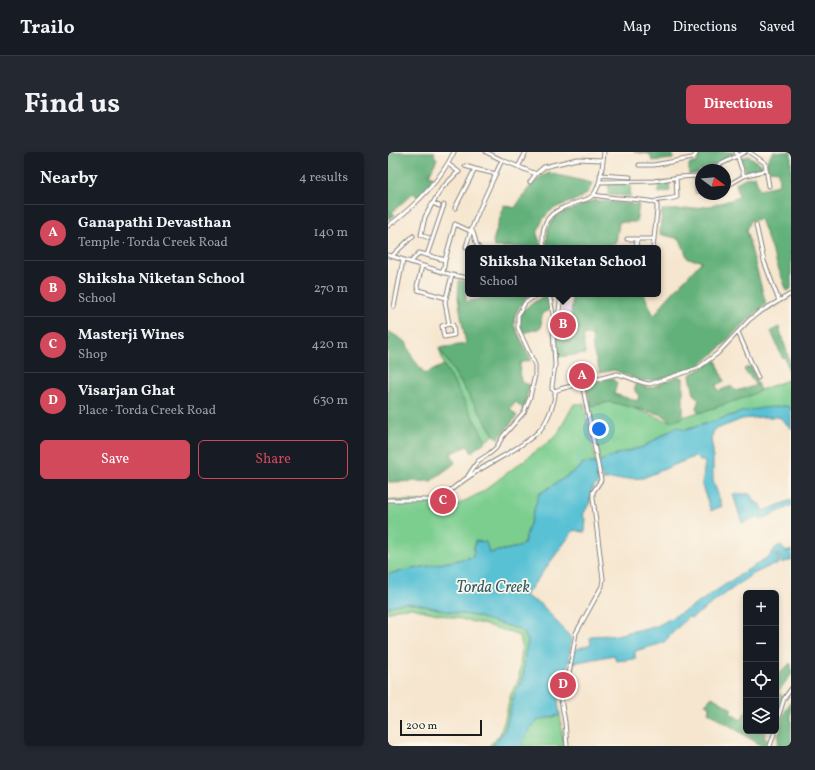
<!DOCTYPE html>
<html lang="en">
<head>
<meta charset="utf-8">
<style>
  :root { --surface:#171b24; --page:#242831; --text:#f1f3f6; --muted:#9ea1a6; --line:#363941; --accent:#d1495b }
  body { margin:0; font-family:Vollkorn,serif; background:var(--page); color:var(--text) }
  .controls { position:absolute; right:12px; bottom:12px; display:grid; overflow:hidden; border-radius:6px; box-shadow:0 2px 6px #0003 }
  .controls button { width:36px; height:36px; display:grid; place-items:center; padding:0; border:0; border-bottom:1px solid var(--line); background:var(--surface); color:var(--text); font:20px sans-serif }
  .compass { position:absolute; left:307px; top:12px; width:36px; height:36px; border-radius:50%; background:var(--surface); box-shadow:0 2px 6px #0003; rotate:106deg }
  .scale { position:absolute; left:12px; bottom:10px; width:82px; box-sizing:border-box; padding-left:4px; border:2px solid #1c1c1c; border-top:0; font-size:11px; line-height:14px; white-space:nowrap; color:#1c1c1c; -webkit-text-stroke:3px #fbf7ec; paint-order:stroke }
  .you { position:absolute; left:211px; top:277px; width:14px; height:14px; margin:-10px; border:3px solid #fff; border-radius:50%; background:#1a73e8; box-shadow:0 0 0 6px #1a73e833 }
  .badge { display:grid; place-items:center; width:26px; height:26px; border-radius:50%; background:var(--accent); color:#fff; font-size:13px; font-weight:700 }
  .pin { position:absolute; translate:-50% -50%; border:2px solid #fff; box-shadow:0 1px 4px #0006 }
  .popup { position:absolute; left:77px; top:93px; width:196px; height:52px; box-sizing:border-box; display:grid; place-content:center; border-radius:6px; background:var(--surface); filter:drop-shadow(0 1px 3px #0005); font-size:13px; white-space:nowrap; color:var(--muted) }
  .popup b { font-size:15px; color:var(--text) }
  .popup::after { content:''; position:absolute; left:50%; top:100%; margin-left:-8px; border:8px solid transparent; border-top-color:var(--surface) }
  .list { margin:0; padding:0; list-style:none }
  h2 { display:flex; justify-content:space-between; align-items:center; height:52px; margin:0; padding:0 16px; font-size:17px }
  h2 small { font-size:13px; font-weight:400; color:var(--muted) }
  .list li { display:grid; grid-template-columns:26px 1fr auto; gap:12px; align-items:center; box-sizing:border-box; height:56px; padding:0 16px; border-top:1px solid var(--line) }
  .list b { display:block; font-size:15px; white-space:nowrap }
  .list p { margin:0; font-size:13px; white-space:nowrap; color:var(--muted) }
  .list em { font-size:13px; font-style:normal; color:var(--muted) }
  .actions { display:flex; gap:8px; padding:12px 16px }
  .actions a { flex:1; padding:9px 0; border:1px solid var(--accent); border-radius:6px; text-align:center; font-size:14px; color:var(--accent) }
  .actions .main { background:var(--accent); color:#fff }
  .icon { flex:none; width:22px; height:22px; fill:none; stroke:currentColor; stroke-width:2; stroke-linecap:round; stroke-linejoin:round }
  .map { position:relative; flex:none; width:403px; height:594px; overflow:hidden; border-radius:6px }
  header { display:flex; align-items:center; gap:24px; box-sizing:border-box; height:56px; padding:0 20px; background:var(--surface); border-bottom:1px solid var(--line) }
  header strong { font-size:19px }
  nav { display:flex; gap:22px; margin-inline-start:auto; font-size:14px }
  .intro { display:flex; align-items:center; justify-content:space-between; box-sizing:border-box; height:96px; padding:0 24px }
  h1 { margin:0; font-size:28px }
  .button { padding:10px 18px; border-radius:6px; background:var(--accent); color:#fff; font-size:14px; font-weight:700 }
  main { display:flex; gap:24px; padding:0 24px }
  aside { flex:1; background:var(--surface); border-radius:6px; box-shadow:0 2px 6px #0003 }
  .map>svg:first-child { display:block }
</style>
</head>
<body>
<header>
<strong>Trailo</strong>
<nav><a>Map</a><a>Directions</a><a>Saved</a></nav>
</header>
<div class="intro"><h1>Find us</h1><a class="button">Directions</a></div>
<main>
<aside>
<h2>Nearby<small>4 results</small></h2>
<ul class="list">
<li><span class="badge">A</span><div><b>Ganapathi Devasthan</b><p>Temple · Torda Creek Road</p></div><em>140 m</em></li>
<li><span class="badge">B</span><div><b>Shiksha Niketan School</b><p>School</p></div><em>270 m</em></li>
<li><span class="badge">C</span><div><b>Masterji Wines</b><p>Shop</p></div><em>420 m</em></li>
<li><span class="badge">D</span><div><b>Visarjan Ghat</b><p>Place · Torda Creek Road</p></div><em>630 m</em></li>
</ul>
<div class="actions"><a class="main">Save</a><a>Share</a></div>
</aside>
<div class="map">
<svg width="403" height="594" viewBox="0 0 403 594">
  <rect width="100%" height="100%" fill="#fbf7ec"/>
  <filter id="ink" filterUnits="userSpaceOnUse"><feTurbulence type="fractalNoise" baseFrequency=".025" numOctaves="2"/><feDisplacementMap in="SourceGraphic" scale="8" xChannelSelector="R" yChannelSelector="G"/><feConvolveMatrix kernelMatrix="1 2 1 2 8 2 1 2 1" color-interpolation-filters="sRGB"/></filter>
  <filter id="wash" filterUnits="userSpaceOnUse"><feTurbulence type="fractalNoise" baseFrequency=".012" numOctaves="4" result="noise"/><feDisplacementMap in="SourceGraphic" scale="16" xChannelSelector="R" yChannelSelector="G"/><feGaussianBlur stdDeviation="0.9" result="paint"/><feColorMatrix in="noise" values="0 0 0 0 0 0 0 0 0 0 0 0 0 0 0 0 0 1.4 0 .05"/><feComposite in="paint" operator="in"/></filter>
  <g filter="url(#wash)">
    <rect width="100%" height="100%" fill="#f6e6cf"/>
    <path fill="#ead1ec" d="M173,153L184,154L183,176H167V170L173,159Z"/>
    <path fill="#7bce8f" stroke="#4c7556" d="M51,196L106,283L98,289L56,213Z
      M403,227V256L397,254L354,260L297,278L281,279L255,295L229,302L212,310L200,249L216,245L280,269L302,263Z
      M186,252H196L208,311L193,315L151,342L136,391L131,395L101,401L87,390L85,405L0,422V348L49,350L52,359L61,357L94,340L168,284Z
      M17,451L34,453L62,460L87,464L131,477L136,481L140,489L137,502L136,520L134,529L127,542L117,578L104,594H101L112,582L117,567L123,542L131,527L134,494L132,485L122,480L90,471L23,456L8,457L0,461V455L8,452Z
      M172,563L176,594H135L134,591L141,579L150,568Z"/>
    <path fill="#64b17a" stroke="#40664b" d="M0,0H47L46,3L49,7L41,23L46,25L31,46L25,41L4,60L7,63L0,67Z
      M246,0H284L285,7L264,9L262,2Z
      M312,0H345L346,2L316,18H313L310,21L301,23V12L310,10V4Z
      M385,0H403V137L399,139L372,67L362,69L358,78L378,152L348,179L329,199L310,215L268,228L253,229L226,218L212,221L205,198L204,183L195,182L197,202L169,205L167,176L183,175L184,142H256L266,164L277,149L314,109L300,107L292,87L272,82L274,58C303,58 324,55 351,45L348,31L357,26L367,24L371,37L391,33L390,19L381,18L378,10Z
      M361,4L373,12L374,17L358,21L353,6Z
      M161,21L204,31C199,52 173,48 159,62C154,67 151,76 149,82L154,96L106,95L105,89L116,53L127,56C136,42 145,27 161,21Z
      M281,29L282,39L271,41L270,31Z
      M221,31L243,32L242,44L220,43Z
      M206,48L251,53L248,70H231L228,91L218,93V96L158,95L160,76L168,64Z
      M71,128L78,130V150L92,147L93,142H144L140,144L132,154L127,163L126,173L143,208L132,211L133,230L142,233L135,257L128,250L122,257L129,264L110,287L106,283L51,196L78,192L70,146Z
      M158,142H161L163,158L154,161L153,176L135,181L131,169L135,158Z
      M391,175L403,213V226L397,206L394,205L383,179Z
      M0,179L18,190L24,205L37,222L56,213L98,289L83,300L80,294L63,301L67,311L43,329L0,330Z
      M328,208L336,229L328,233L330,239L344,234L347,239L367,234C366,226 359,224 356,217L363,214L372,239L356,246L311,261L308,256L311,247L306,243L302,223Z
      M290,224L295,226V266L283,270L275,263L222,250L203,254L198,232L224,226L229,231L226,242L249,249L251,244L247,239V232L262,236Z
      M402,511L403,512V523L390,540L395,544L389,556L388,555V525Z
      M324,545L344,557L342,561L353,568L358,559V579H378L376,586L381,588L377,594H374L320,560L322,554L317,552Z
      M403,550V594H390C390,581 394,560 403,550Z"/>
    <path fill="#58c1d4" stroke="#3a6e78" d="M397,254L403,256V277L394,267L390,265H375L354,267L326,278L323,287L325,299V328L334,354L323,359L314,334L317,309H312L308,304L255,326L215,328L214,322H211V330L204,337L202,344L203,348L195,363L198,367L197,380H194L186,378L137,444L154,453L183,486L181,506H185L186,498L203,492L202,486L204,484L221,483L224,484L250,478H255L269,474L307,453L347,426L383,403L387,396L392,393L398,400L403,398V408L394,411L390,403H388L392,411L386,414L384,413L363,423L304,466L300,465L275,491L247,499V507L228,509L226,503L185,511V509H181L170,550L172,563L150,568L141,579L134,591L135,594H104L117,578L127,542L134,529L136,520L137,502L140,489L136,481L131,477C116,473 102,468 87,464C79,462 71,462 63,460C41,456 22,446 0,455V422L85,405L87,389L98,390L101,401L131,395L136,391L151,342L193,315L194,311H208L229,302L255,295L289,275L298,278L354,260L374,256Z
      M345,342H363L368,351L372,352L376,359L403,348V354L372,368L369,365L354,371Z"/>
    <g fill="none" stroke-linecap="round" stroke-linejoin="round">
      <path stroke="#58c1d4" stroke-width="1" d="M189,317L190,303L203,292L197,257"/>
    </g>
  </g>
  <g filter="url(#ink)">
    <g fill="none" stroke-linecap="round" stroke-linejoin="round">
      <defs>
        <path id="minor" d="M348,0L356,24
          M361,0L377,11L381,34
          M114,8L148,22
          M60,12L71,20
          M251,13H266L304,6L307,4L309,0
          M77,14L87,17
          M130,15L138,0
          M321,18L357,0
          M212,23L242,25
          M309,24V39H313
          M142,30L148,22L156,15L189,7L215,8
          M211,30L266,29L292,25L309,24L313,22
          M337,35L356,24L378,18
          M206,43C226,47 246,46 266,50L269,53V58L265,96
          M266,50C274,46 282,48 289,45L288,25
          M45,51L51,54
          M67,56L87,17L108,22
          M368,73L376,109L391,149
          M0,74C27,54 51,31 66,0
          M83,77C88,83 86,91 91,96
          M41,86L33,83L37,65L43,54L54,36L70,20
          M239,87H249L248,96
          M249,87H266
          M78,95C86,65 101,37 114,8L98,0
          M156,96C150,64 167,58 193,49C198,48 203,46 206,42C213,33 215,11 216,0
          M0,103L64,123L57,150L61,172
          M39,103L56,53
          M4,104L25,84
          M57,108L67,72L82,79
          M23,110L31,101L57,108L55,121
          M34,114L29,134L30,138L58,146
          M64,123L80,126
          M6,155L15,108
          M167,167L171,159L173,142
          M61,172L65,173L66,183L56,185L54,174Z
          M350,180L370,226
          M167,239L172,237L229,222C241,224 250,231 262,232L310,216L330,201L361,168L370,161L403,142
          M80,324L90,309L101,302L108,296L115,284L136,260L142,245L147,223V213L130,176V163L137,151L150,142
          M0,348H47L51,347C63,338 75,328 88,320C108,307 132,297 150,280C158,273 168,249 167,239L164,237V234L167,213L165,176L166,167L161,142
          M388,572L396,547L403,537
          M179,594L177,570L173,548L181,522L188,481L214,434L215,427L205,346V340L213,328L194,231
          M382,594L387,579"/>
      </defs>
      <use href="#minor" stroke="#898176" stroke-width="5"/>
      <use href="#minor" stroke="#fff" stroke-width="3"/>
    </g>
  </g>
  <g text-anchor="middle" stroke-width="3.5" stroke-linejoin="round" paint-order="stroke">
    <g font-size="16" font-style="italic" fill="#345e66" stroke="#fbf7ec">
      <text x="105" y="440">Torda Creek</text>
    </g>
  </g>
</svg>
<div class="controls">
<button>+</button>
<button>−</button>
<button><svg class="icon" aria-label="locate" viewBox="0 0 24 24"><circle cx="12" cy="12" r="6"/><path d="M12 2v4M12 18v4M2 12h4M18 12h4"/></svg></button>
<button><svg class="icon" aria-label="layers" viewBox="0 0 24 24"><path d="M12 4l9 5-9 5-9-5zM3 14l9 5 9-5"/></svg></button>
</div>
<svg class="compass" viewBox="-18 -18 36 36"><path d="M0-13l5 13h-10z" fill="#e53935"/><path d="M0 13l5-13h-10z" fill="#9ea1a6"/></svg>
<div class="scale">200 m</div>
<div class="you"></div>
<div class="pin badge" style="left:194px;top:224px">A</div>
<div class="pin badge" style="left:175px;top:173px">B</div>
<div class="popup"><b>Shiksha Niketan School</b>School</div>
<div class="pin badge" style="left:55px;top:349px">C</div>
<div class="pin badge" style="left:175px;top:533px">D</div>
</div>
</main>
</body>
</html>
